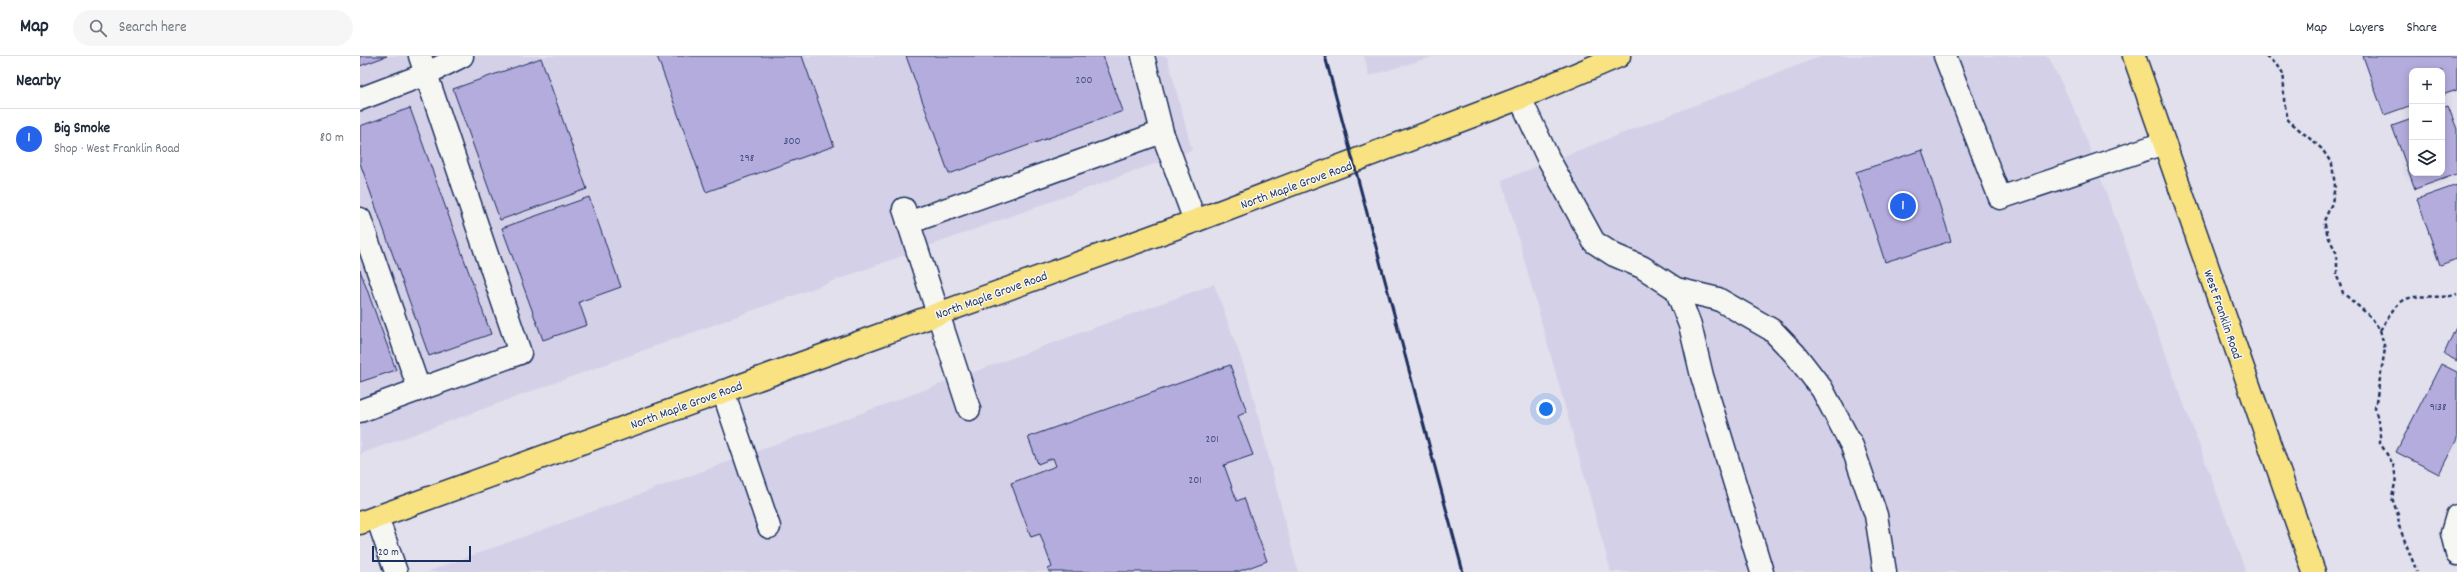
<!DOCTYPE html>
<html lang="en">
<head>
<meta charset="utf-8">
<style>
  :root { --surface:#fff; --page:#f6f6f7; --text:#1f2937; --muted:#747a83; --line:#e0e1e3; --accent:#2563eb }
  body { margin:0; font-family:Dekko,sans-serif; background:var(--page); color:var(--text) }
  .controls { position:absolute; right:12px; top:12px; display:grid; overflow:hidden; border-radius:8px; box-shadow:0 2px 10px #0003 }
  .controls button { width:36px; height:36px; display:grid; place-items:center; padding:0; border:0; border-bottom:1px solid var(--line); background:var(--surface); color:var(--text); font:20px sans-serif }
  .scale { position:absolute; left:12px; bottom:10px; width:99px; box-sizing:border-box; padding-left:4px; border:2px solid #1b2f5e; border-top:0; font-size:11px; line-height:14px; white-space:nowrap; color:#1b2f5e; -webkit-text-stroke:3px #f6f6f2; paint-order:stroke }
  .you { position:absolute; left:1186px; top:353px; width:14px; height:14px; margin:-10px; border:3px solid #fff; border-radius:50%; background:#1a73e8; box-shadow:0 0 0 6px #1a73e833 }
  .badge { display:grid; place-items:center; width:26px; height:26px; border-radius:50%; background:var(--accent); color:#fff; font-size:13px; font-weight:700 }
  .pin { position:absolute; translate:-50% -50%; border:2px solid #fff; box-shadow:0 1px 4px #0006 }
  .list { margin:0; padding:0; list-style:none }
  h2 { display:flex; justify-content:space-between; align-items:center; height:52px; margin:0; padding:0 16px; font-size:17px }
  h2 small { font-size:13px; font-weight:400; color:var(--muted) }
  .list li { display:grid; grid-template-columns:26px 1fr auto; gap:12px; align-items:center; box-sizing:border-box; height:60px; padding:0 16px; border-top:1px solid var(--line) }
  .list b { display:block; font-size:15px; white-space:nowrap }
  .list p { margin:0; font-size:13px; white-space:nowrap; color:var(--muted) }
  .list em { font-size:13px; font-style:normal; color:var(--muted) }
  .icon { flex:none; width:22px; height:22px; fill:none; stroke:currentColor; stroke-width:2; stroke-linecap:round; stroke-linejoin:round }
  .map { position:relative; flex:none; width:2097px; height:516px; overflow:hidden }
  header { display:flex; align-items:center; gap:24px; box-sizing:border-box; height:56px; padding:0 20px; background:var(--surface); border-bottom:1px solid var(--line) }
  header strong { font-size:19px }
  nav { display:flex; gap:22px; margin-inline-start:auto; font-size:14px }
  .search { width:280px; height:36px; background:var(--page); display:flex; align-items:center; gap:10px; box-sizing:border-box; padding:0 14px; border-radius:22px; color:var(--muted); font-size:15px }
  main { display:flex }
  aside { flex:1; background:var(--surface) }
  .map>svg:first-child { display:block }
</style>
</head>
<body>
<header>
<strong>Map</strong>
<div class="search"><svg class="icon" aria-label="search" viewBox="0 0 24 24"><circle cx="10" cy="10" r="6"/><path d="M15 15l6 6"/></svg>Search here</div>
<nav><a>Map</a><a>Layers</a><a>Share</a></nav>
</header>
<main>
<aside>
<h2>Nearby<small></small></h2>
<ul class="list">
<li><span class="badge">1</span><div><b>Big Smoke</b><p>Shop · West Franklin Road</p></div><em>80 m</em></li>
</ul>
</aside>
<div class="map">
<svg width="2097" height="516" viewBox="0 0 2097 516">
  <rect width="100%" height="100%" fill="#e2e0ec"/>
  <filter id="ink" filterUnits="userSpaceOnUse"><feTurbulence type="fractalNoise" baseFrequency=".025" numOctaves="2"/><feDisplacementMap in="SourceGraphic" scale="8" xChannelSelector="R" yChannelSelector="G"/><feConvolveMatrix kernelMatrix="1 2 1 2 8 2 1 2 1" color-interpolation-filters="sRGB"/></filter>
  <g filter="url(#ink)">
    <path fill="#d4d0e8" d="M0,0H807L832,94L0,398Z
      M1004,0H1075L1009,20Z
      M1462,0H1688L1718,61L1886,516H1251L1142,124Z
      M854,228L889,324L938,516H67Z"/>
    <path fill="#b4acdd" stroke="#1b2f5e" d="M0,0H27L0,10Z
      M297,0H442L474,90L346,136Z
      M546,0H743L763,55L589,118Z
      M2003,0H2097V34L2082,39V15H2052V49L2024,59Z
      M181,2L227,133L140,164L93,33Z
      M2088,50L2097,73V118L2055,133L2032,70L2052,63V117H2082V52Z
      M50,52L131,278L69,300L0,107V70Z
      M1562,94L1591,185L1525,206L1496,116Z
      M2097,129V203L2080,209L2057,143Z
      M229,141L261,231L219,246L227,269L183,284L142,172Z
      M0,214L36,314L0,326Z
      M2097,269V305L2084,298Z
      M2081,308L2097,316V383L2079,418L2036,396Z
      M870,309L887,356L878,360L893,399L864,409L877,445L884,442L907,505L877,516H689L688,513L692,511L680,478L671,481L651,427L696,410L693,402L678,408L668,381Z"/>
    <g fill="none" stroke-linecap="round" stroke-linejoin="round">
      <defs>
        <path id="minor" d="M1585,0L1640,142L1804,87
          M1160,42L1188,102L1234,186L1254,199L1282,211L1316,233L1330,269L1342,320L1402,516
          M0,43L66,18L102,0
          M802,76L835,165
          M544,153L609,353
          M0,163L59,333
          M548,167L802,76L783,0
          M1316,233L1358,243L1412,274L1435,298L1462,333L1492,390L1516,459L1525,516
          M363,335L409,471
          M0,355L160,297L60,0
          M2097,460L2092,477L2097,498
          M17,461L36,516"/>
        <path id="major" d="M1774,0L1954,516
          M0,467L835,165L1160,42L1259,0"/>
      </defs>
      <use href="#minor" stroke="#1b2f5e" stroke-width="25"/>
      <use href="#major" stroke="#1b2f5e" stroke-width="25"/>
      <path stroke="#1b2f5e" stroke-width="2.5" stroke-dasharray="4 3" stroke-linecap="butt" d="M1906,0C1928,16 1923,18 1924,42C1924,49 1927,57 1928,64L1962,93L1972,108L1975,130L1972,147L1964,165L1968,180L1977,198V220L1983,237L2011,261L2020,274L2025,293L2015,352L2020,373V387L2033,408L2036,422L2032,442L2038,459L2039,470L2057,516
        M2020,274C2026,266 2032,252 2041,246C2056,235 2080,245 2097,238"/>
      <use href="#minor" stroke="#f6f6f2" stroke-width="22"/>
      <use href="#major" stroke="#f8e281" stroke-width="22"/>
      <path stroke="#1b2f5e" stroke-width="3" d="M965,0L1103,516"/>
    </g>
  </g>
  <g text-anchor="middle" stroke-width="3" stroke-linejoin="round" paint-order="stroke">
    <g font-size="11" fill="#414e7e">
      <text x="724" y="27">200</text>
      <text x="432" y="88">300</text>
      <text x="387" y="105">298</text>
      <text x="2078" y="354">9138</text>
      <text x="852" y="386">201</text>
      <text x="835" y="427">201</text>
    </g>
    <g font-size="13" fill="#1b2f5e" stroke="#f6f6f2">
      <text transform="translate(936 128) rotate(-20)" y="5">North Maple Grove Road</text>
      <text transform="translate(631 238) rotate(-20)" y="5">North Maple Grove Road</text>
      <text transform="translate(1864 258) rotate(71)" y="5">West Franklin Road</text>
      <text transform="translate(326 348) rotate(-20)" y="5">North Maple Grove Road</text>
    </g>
  </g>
</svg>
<div class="controls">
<button>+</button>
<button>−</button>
<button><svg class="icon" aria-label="layers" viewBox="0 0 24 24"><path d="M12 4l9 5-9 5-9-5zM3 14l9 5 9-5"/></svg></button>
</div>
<div class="scale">20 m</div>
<div class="you"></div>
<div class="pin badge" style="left:1543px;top:150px">1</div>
</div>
</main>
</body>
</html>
